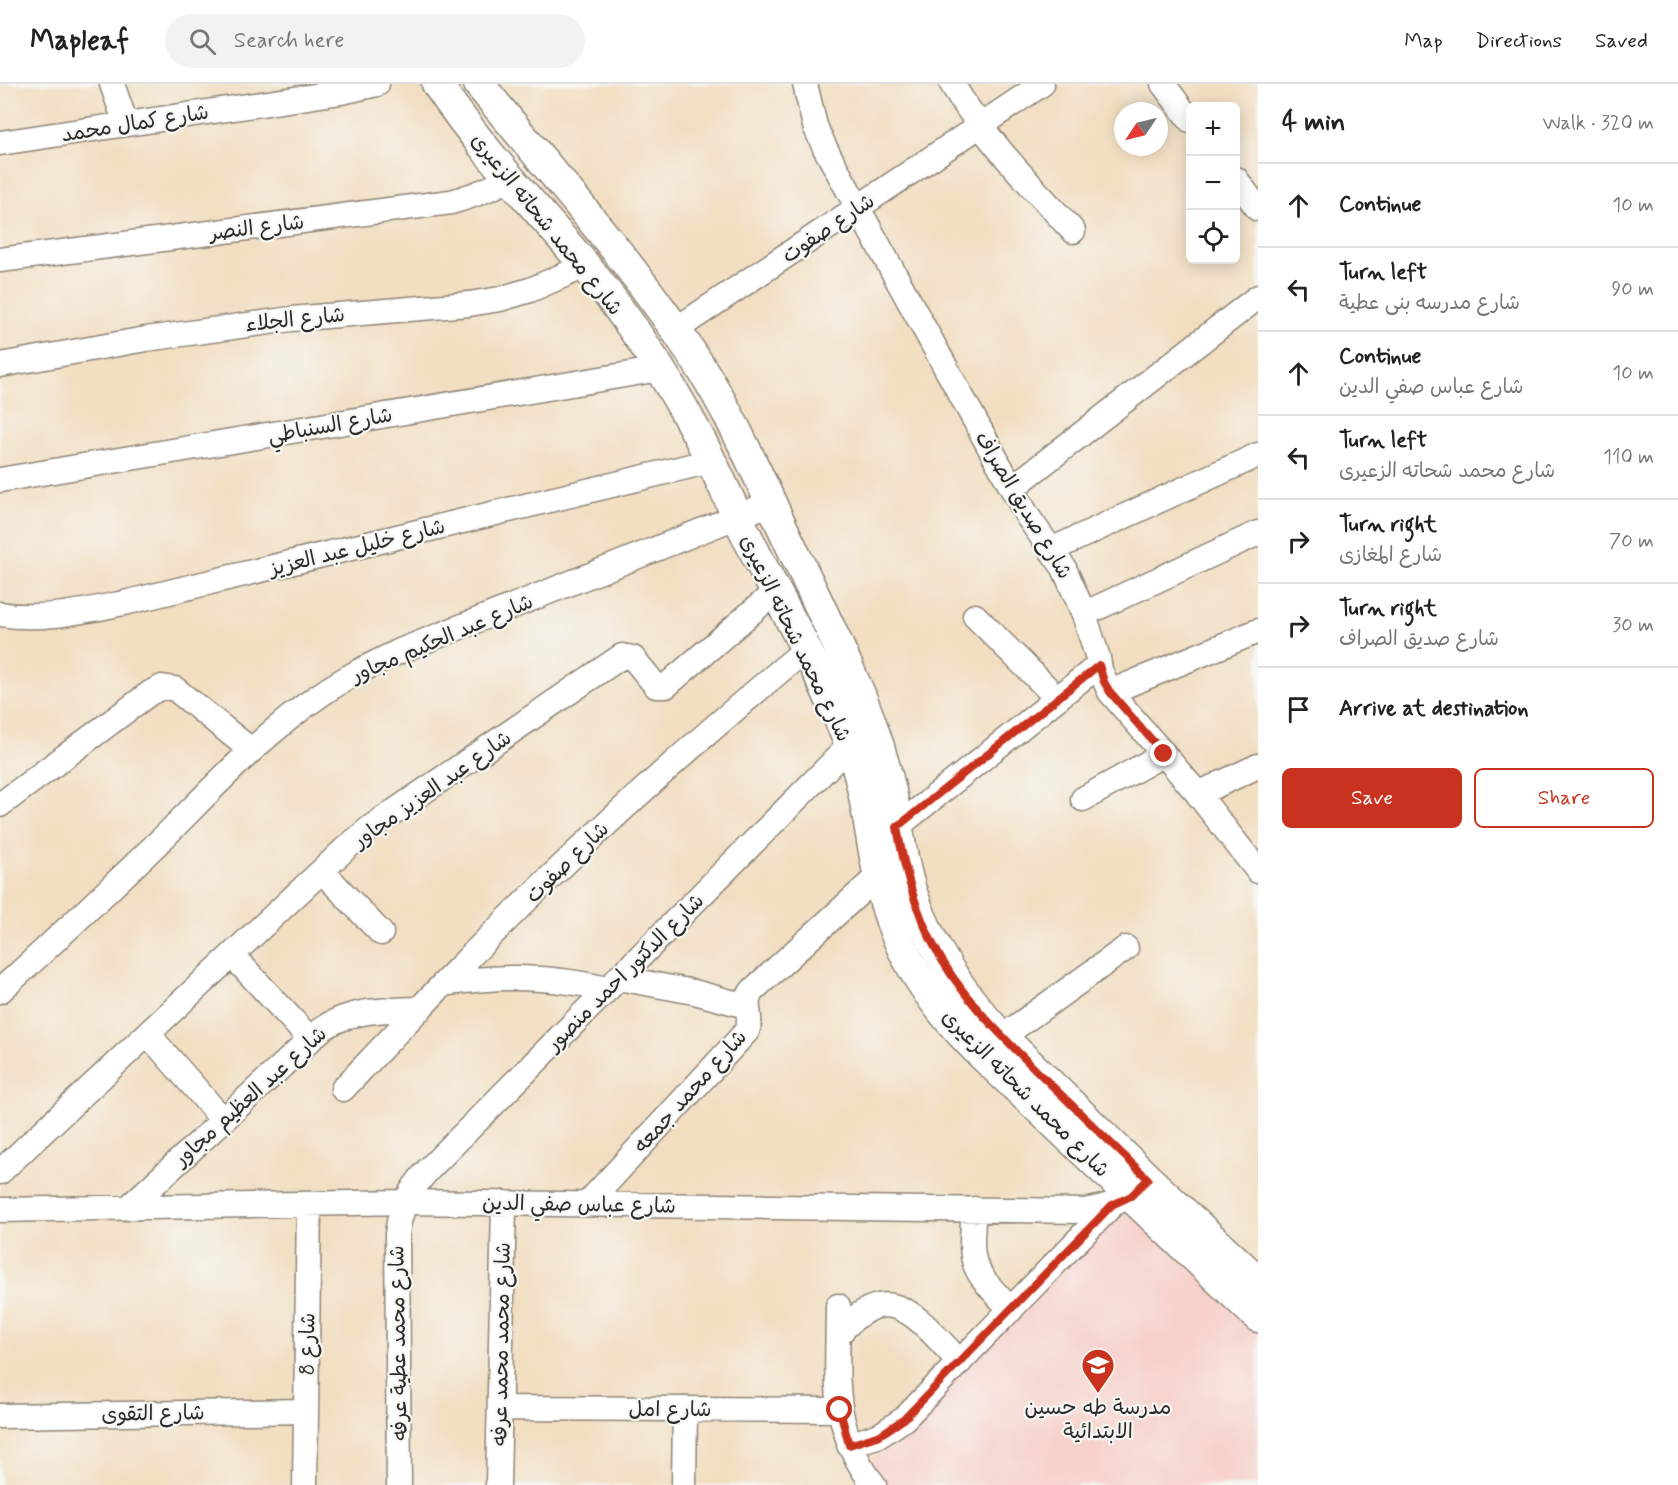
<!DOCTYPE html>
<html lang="en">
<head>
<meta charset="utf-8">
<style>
  :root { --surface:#fff; --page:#f2f2f2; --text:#222; --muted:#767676; --line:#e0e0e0; --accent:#c8321e }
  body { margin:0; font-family:Mynerve,"Playpen Sans Arabic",sans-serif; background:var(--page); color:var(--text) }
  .controls { position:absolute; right:18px; top:18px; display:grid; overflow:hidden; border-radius:9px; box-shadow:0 3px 15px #0003 }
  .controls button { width:54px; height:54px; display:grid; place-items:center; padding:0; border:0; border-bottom:2px solid var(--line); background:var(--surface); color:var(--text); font:30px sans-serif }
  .compass { position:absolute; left:1114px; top:18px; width:54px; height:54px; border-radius:50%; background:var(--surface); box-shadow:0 3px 15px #0003; rotate:235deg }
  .stop { position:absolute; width:18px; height:18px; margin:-14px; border:4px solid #c8321e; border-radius:50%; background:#fff }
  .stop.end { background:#c8321e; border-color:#fff; box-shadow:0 2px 6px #0008 }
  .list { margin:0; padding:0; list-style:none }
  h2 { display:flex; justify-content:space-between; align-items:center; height:78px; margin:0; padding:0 24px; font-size:26px }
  h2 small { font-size:20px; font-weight:400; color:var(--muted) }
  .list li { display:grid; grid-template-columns:39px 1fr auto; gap:18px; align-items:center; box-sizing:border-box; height:84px; padding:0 24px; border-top:2px solid var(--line) }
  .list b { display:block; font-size:22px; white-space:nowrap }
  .list p { margin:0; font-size:20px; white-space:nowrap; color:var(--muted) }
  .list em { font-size:20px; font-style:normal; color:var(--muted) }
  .actions { display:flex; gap:12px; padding:18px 24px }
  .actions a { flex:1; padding:14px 0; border:2px solid var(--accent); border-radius:9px; text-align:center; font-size:21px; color:var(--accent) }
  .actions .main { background:var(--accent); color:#fff }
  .icon { flex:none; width:33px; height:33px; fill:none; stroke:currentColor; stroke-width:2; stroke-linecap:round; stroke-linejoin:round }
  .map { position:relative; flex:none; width:1258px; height:1401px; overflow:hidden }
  header { display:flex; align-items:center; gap:36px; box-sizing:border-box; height:84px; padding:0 30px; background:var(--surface); border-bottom:2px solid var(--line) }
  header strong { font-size:28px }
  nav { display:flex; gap:33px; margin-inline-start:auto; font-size:21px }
  .search { width:420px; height:54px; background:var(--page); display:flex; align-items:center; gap:15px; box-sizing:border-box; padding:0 21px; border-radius:33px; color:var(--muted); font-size:22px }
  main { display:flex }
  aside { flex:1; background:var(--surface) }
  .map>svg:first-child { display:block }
</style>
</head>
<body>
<header>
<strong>Mapleaf</strong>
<div class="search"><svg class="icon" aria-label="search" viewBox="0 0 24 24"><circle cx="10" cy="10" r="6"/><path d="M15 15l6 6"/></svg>Search here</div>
<nav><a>Map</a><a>Directions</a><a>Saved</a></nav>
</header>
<main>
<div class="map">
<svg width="1258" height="1401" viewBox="0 0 1258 1401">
  <rect width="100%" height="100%" fill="#f6f6f2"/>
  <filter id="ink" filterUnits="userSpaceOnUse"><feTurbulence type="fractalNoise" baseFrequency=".0167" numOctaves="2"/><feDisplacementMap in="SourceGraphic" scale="12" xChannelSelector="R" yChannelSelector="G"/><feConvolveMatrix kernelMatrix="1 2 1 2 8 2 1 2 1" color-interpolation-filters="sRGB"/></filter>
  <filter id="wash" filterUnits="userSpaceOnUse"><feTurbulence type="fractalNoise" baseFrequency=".008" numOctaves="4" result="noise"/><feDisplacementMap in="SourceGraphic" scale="24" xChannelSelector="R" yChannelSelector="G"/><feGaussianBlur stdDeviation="1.35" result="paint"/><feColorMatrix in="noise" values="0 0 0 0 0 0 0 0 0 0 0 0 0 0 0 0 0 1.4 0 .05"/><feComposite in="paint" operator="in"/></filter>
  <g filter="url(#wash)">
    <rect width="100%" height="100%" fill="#f2dec1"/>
    <path fill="#f7d0cb" d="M1131,1117L1258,1238V1401H884L866,1383Z"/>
  </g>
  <g filter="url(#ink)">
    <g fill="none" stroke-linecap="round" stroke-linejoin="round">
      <defs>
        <path id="minor" d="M112,0L126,40
          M805,0L815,42L825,64L1028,433L1064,484L1084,530L1098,574L1100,586L1110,608L1198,710L1258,787
          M952,0C985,55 1030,100 1073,147
          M1163,0L1190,36
          M0,59L341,8L377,0
          M1236,95L1258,125
          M0,176L451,118C472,112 492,105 510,94
          M675,246L1042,0
          M0,281L146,255L291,235L469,220L500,215L530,206L585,182
          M0,396L660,285
          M1012,404L1258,213
          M1051,466L1258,371
          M0,530C41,537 85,527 124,519L711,377
          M1084,530L1258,449
          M975,532L1057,614
          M1110,608L1258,547
          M1198,710L1258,682
          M1083,715L1164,670
          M0,721L150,609L162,603L175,605L251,666
          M897,743L1099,581
          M322,787L381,849
          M232,871L310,955
          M618,894L694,908L746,922
          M443,900C501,891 550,892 608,905
          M0,907C56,856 111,804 166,751C215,702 263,650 320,611C346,593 373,580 400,567L771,419
          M148,950L223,1036
          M1002,953L1126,864
          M343,1005C414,930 485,855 560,784C639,708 721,636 805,566
          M0,1088L345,765L370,744L622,572L633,574L656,602H666L775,508
          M587,1120L747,947C754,932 741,920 753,906L879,791
          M128,1124L323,944C353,925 385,926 420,925
          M974,1125C969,1184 971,1183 1011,1226
          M0,1126L404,1118L1084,1127C1107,1123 1125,1118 1142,1101
          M838,1222C838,1290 829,1344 874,1401
          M838,1251C890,1189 920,1237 960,1278
          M500,1324L840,1326
          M0,1332L306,1327
          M849,1361L880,1351L904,1335L1112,1121
          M305,1401L309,1120
          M399,1401L397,1150C400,1123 410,1106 428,1086L850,661
          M498,1401L504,1119
          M684,1401L685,1325"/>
        <path id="tertiary" d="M437,0C480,64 534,121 584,180C626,231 663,286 694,344C718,387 736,433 759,476C790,536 825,596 849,659C870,714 870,770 887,825C904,882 939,929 981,970L1258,1233
          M479,0C553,91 634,180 698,279C727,324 749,372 772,421C796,474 823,527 847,581C867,623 882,666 892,712C899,744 901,777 912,809C931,865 962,911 1002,953L1148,1095L1258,1197"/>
      </defs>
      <use href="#minor" stroke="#8e8476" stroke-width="27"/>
      <use href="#tertiary" stroke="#8e8476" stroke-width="33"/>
      <use href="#minor" stroke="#fff" stroke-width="24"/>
      <use href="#tertiary" stroke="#fff" stroke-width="30"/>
    </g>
  </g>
  <g fill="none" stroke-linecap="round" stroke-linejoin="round" filter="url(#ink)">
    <path stroke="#c8321e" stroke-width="8" d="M840,1326L849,1361L880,1351L904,1335L1112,1121L1131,1112L1148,1095C1113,1061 1078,1027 1043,993C1002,952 960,913 933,860C914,823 904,784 897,743L1099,581L1104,598L1110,608L1164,670"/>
  </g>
  <defs>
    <symbol id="school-pin" viewBox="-11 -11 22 30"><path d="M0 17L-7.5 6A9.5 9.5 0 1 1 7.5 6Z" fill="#c8321e" stroke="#f6f6f2"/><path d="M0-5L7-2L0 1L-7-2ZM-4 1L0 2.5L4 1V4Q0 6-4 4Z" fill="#fff"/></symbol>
  </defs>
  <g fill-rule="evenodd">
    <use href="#school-pin" x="1079" y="1262" width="38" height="52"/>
  </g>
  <g text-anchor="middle" stroke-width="4.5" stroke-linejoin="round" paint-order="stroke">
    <g font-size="21" fill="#2b2b2b" stroke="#f6f6f2">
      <text transform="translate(135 39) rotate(-9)" y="7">شارع كمال محمد</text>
      <text transform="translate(547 140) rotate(51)" y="7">شارع محمد شحاته الزعيرى</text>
      <text transform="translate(257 143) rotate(-7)" y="7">شارع النصر</text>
      <text transform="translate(828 144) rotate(-34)" y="7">شارع صفوت</text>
      <text transform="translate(295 235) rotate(-6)" y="7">شارع الجلاء</text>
      <text transform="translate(330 341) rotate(-10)" y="7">شارع السنباطي</text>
      <text transform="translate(1024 421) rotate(59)" y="7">شارع صديق الصراف</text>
      <text transform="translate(357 463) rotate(-14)" y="7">شارع خليل عبد العزيز</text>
      <text transform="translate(442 554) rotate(-23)" y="7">شارع عبد الحكيم مجاور</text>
      <text transform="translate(796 554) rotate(64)" y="7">شارع محمد شحاته الزعيرى</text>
      <text transform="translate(432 705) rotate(-35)" y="7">شارع عبد العزيز مجاور</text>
      <text transform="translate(567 778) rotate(-44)" y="7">شارع صفوت</text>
      <text transform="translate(625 888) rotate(-45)" y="7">شارع الدكتور احمد منصور</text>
      <text transform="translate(690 1007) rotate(-48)" y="7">شارع محمد جمعه</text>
      <text transform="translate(1026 1009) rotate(45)" y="7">شارع محمد شحاته الزعيرى</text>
      <text transform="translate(250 1012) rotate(-42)" y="7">شارع عبد العظيم مجاور</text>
      <text transform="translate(579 1120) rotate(1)" y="7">شارع عباس صفي الدين</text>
      <text transform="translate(398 1259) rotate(-91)" y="7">شارع محمد عطية عرفه</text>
      <text transform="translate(307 1260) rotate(-89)" y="7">شارع 8</text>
      <text transform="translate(501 1260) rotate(-89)" y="7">شارع محمد محمد عرفه</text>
      <text x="670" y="1332">شارع امل</text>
      <text transform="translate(153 1329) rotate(-1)" y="7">شارع التقوى</text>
    </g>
    <g font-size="21" fill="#2b2b2b" stroke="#f6f6f2">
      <text x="1098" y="1330">مدرسة طه حسين<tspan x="1098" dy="24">الابتدائية</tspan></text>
    </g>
  </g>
</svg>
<div class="controls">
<button>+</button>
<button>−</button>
<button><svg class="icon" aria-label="locate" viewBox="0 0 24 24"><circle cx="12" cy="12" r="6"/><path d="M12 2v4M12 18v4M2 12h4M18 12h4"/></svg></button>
</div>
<svg class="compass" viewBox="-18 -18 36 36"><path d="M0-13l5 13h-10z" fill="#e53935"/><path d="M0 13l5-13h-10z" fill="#767676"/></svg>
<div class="stop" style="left:840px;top:1326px"></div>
<div class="stop end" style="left:1164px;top:670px"></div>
</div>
<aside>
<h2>4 min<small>Walk · 320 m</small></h2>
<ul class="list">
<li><svg class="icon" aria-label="ahead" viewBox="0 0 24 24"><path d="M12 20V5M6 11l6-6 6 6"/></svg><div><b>Continue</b></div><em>10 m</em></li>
<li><svg class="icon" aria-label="left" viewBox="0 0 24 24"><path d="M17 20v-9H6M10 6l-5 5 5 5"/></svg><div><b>Turn left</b><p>شارع مدرسه بنى عطية</p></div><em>90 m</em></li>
<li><svg class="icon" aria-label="ahead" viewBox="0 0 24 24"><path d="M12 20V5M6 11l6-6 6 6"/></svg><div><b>Continue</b><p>شارع عباس صفي الدين</p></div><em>10 m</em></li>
<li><svg class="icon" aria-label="left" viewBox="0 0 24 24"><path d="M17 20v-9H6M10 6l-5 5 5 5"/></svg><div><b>Turn left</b><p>شارع محمد شحاته الزعيرى</p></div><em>110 m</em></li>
<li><svg class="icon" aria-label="right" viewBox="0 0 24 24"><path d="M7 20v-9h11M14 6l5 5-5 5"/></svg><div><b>Turn right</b><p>شارع المغازى</p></div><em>70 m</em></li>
<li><svg class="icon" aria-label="right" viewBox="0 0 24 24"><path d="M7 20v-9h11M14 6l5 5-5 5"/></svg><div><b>Turn right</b><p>شارع صديق الصراف</p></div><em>30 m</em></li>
<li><svg class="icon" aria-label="arrive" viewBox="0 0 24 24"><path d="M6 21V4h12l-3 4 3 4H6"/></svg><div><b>Arrive at destination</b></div></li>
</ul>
<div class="actions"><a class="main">Save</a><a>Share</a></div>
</aside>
</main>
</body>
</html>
